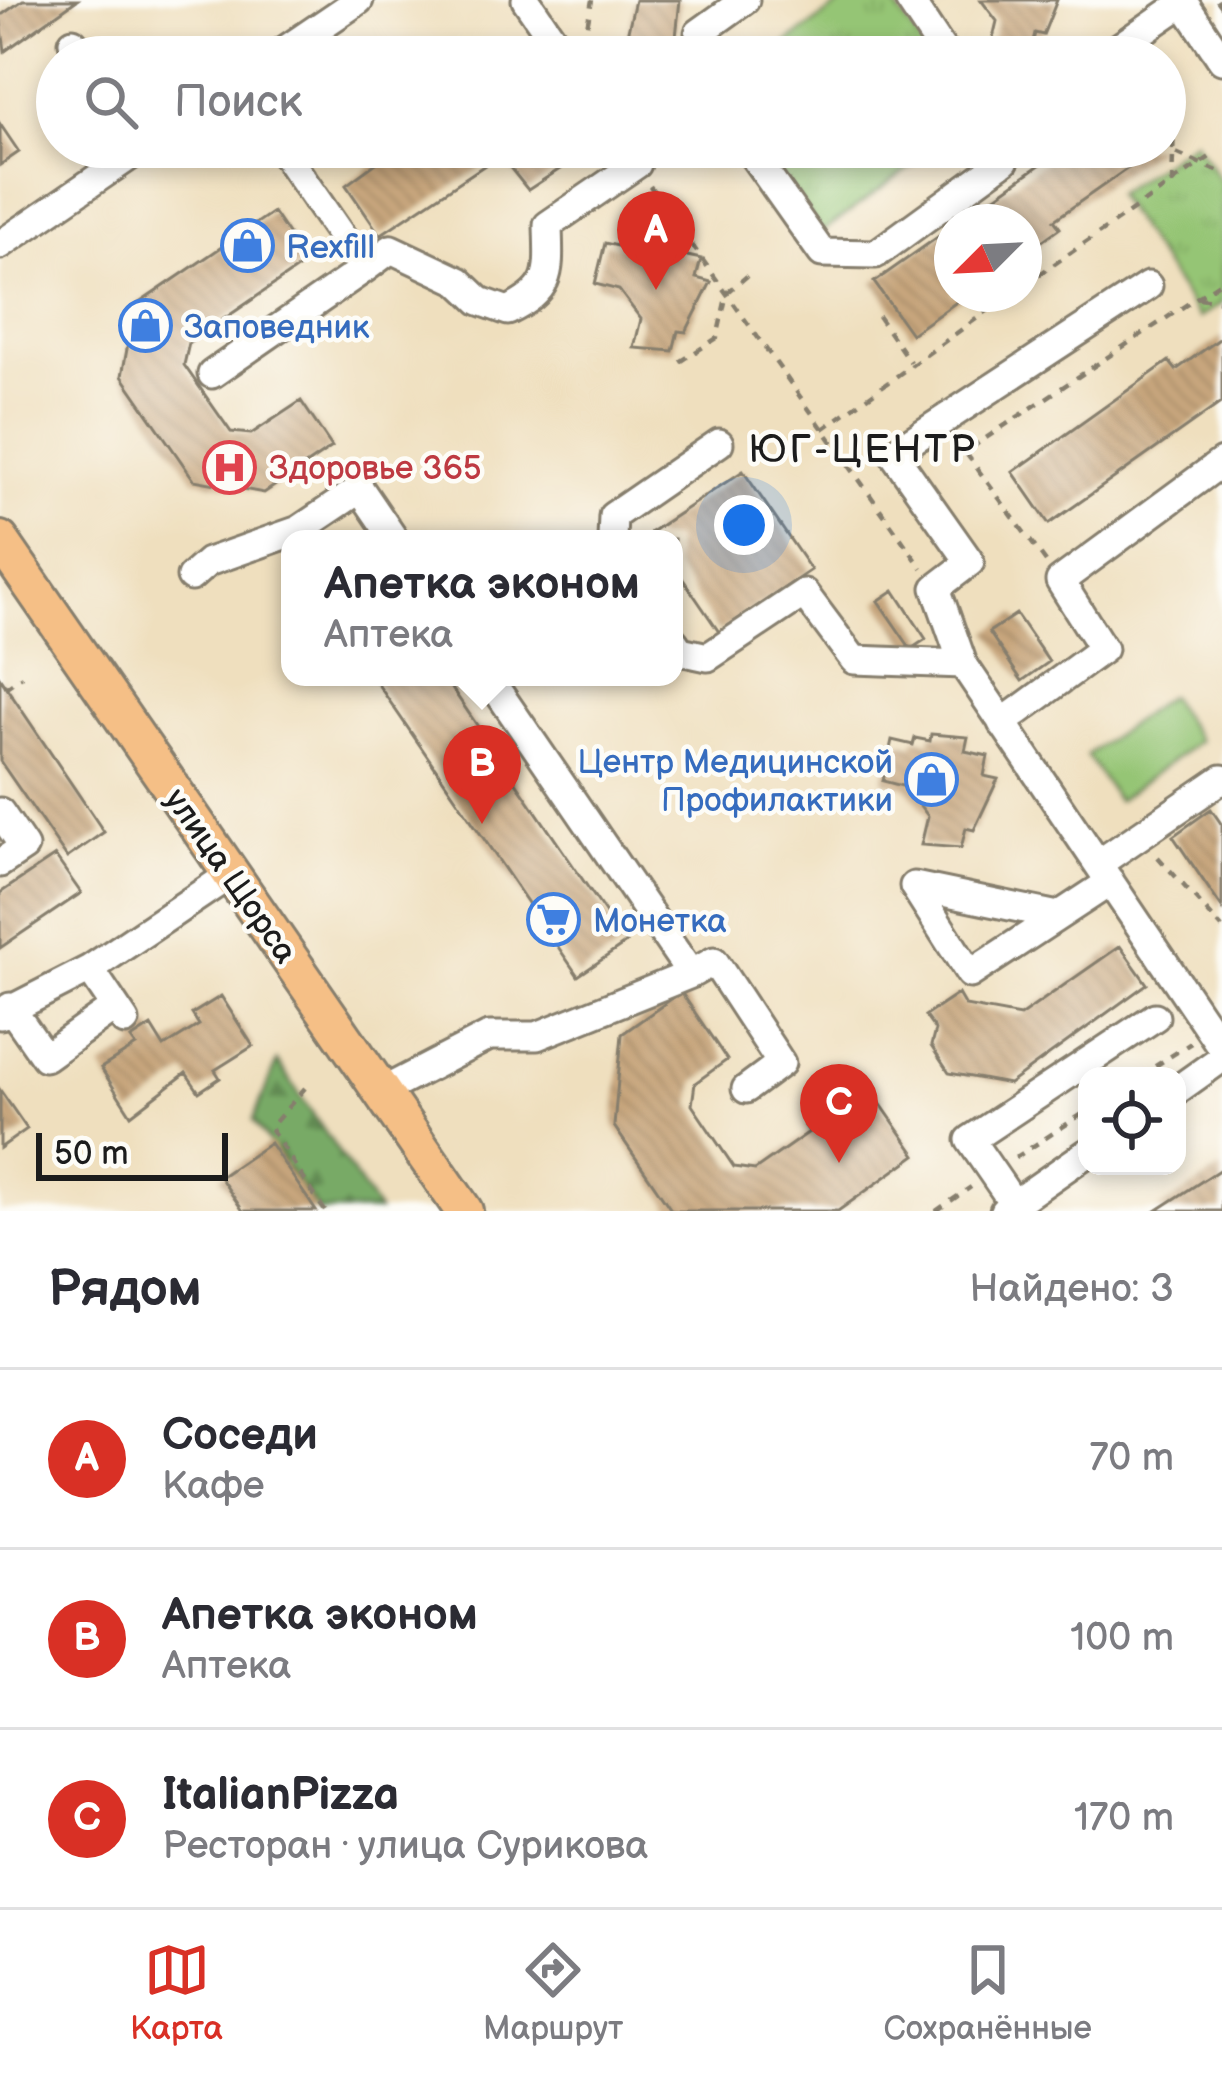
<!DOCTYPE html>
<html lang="ru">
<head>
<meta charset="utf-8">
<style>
  :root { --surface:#fff; --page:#f2f2f3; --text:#2b2b33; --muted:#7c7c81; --line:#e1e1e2; --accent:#d93025 }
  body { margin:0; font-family:"Balsamiq Sans",sans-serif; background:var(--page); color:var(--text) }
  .controls { position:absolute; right:36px; bottom:36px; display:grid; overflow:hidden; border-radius:24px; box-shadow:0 6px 18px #0003 }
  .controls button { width:108px; height:108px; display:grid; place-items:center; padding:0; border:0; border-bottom:3px solid var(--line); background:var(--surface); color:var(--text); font:60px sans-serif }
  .compass { position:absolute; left:934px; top:204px; width:108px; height:108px; border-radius:50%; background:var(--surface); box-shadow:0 6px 18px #0003; rotate:246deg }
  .scale { position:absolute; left:36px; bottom:30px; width:192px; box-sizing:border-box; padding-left:12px; border:6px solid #1c1c1c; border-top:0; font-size:33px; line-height:42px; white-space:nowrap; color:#1c1c1c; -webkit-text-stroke:9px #fdfcf7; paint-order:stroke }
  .you { position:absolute; left:744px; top:525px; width:42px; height:42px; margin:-30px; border:9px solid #fff; border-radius:50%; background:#1a73e8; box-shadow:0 0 0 18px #1a73e833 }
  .badge { display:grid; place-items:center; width:78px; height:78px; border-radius:50%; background:var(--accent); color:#fff; font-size:39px; font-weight:700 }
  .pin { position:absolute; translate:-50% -99px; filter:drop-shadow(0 3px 6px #0008) }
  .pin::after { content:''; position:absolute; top:63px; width:42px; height:36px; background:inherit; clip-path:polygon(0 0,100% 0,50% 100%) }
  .popup { position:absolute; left:281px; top:530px; width:402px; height:156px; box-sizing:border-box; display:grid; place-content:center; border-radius:24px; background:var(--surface); filter:drop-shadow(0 3px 9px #0005); font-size:39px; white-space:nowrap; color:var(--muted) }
  .popup b { font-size:45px; color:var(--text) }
  .popup::after { content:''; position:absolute; left:50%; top:100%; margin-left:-24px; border:24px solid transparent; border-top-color:var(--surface) }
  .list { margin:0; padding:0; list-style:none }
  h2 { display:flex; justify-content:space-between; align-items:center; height:156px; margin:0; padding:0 48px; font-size:51px }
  h2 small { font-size:39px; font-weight:400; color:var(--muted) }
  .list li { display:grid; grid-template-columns:78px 1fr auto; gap:36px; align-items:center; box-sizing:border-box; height:180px; padding:0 48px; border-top:3px solid var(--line) }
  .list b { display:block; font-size:45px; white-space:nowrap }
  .list p { margin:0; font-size:39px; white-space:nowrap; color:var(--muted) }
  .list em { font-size:39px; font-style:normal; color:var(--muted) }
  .icon { flex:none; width:66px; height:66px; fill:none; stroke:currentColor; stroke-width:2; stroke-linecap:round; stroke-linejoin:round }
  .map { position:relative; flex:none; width:1222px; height:1211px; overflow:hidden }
  .search { position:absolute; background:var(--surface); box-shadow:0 6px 18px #0003; left:36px; right:36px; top:36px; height:132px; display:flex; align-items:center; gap:30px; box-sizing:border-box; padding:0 42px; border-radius:66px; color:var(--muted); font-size:45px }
  .sheet { height:696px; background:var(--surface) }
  nav { display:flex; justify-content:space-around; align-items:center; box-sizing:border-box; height:168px; border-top:3px solid var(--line); background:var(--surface); font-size:33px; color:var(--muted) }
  nav a { display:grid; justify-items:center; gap:6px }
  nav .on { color:var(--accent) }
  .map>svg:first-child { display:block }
</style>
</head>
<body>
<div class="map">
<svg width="1222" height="1211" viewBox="0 0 1222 1211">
  <defs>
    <pattern id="grass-tufts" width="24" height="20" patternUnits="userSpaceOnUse" patternTransform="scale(3)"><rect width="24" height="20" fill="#95c574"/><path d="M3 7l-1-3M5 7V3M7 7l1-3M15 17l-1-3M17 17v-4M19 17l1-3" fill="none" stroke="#80a964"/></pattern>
    <pattern id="forest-firs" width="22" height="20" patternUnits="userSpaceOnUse" patternTransform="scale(3)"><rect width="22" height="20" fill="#78aa66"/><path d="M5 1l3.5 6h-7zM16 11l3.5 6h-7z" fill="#628a53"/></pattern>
    <pattern id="building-back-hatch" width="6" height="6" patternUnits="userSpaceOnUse" patternTransform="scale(3)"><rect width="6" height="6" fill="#c7a67d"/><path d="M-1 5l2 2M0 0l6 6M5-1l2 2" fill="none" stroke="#aa8e6b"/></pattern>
  </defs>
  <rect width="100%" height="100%" fill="#fdfcf7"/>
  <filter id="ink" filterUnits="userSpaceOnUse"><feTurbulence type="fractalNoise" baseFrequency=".00833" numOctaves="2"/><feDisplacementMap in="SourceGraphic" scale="24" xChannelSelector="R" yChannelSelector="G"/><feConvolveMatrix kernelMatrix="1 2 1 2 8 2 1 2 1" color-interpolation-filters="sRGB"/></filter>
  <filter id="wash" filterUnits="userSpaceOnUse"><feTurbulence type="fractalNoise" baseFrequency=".004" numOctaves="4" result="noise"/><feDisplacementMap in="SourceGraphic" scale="48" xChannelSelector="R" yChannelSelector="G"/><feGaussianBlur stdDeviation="2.7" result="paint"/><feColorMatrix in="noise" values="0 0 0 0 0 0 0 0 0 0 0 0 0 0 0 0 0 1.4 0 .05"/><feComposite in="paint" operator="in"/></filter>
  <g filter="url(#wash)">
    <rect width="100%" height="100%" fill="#efdfbe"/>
    <path fill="url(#grass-tufts)" stroke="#587048" stroke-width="3" d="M846,0H891L932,57H768Z
      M1194,141L1222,183V303L1199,318L1115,194Z
      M759,147H938L822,232Z"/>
    <path fill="url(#forest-firs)" stroke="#4a6341" stroke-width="3" d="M277,1061L378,1211H319L253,1121Z"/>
    <path fill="#95c574" stroke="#587048" stroke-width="3" d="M1168,696L1199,741L1117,801L1087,755Z"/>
    <g id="blocks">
      <path fill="url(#building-back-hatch)" d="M23,0H77L5,51L0,16Z
        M635,0H680L676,37L690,57H622Z
        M981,0H1057L1043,35L1035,33L1030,53L1013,49L1012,56L990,51L997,21Z
        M0,124L19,152L0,165Z
        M398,147H562L572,161L528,190L500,155L380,235L346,185Z
        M1065,147H1158L1054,220L1060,228L1024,254V222H959Z
        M273,212L307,262L189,343L184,365L231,432L251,434L301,401L332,447L264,493L194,480L122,376L135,306Z
        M952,227V294H968L911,334L874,282Z
        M644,237L669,243L671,237L681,240L678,254L701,259L696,278L711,282L686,332L678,331L673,351L634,348L641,319L619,290L595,284L605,243L626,248L627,241L642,244Z
        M1222,337V402L1049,524L1013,472L1169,361L1176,370Z
        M743,471L811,570L719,632L674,566V539H656L651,532Z
        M894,590L926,639L911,649L878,601Z
        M1016,614L1049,662L1022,681L989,632Z
        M373,677H444L626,943L578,976Z
        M0,678L104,832L67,858L0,761Z
        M931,734L968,737L965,751L988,756L984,776L998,779L974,830L966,828L961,848L921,845L928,816L906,787L883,781L892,740L913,745L915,738L930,741Z
        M1211,809L1222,825V908L1173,836Z
        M55,856L81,893L0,948V893Z
        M1120,946L1147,984L1009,1084L949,1073L931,1046L935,1030L925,1016L958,994L965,1006L1020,1016Z
        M681,992L727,1060L695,1083L692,1105L734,1167L755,1170L809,1132L805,1126L832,1107L837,1114L871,1090L916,1155L838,1211H672L614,1126L622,1034Z
        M221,996L253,1046L215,1070L220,1078L199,1092L186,1073L131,1115L101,1068L136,1046L131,1039L151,1026L164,1047L199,1025L192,1014Z
        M0,1090L27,1129L0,1148Z
        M270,1143L316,1211H243L220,1177Z
        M1222,1168V1211H1156Z"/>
    </g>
  </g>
  <g filter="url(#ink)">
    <use href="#blocks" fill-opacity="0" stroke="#867e6d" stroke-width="3"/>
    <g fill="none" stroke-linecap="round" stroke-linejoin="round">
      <defs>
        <path id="minor" d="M526,0L565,57
          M909,0L947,57
          M1182,0L1222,60
          M73,42L84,57
          M275,57L359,0
          M704,57L699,33L745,0
          M1105,57L1183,3
          M747,147L822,253L876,254L1005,160L1000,147
          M0,245L143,147
          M364,269L391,249L459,281L480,301L508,311C554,288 549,272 548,225L637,164L626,147
          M212,374L364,269L280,147
          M612,539L613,516L719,443
          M191,577L208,562L299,530L360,489L394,539
          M674,642L680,651L708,657L804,593L854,660L963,664
          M1002,723L1103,649L1060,581L1222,462
          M1222,779L1098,864L1222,1048
          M0,812L24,847L0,863
          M1098,864L963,664L936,588L970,562L893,453L1148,286
          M1058,916L914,886L970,974L1098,890L1110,881
          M691,974L714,961L781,1063L746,1089
          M10,1007L45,1057L115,1007
          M0,1015L90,969
          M125,1021L90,969L231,874
          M1177,1090L1222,1058
          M383,1091L489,1036H537L691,974L488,677
          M1014,1204L970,1140L1155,1017
          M1004,1211L1087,1153"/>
        <path id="major" d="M0,540L464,1211"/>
      </defs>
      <use href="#minor" stroke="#867e6d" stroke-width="33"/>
      <use href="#major" stroke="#867e6d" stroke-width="42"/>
      <path stroke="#867e6d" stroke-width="4.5" stroke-dasharray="9 9" stroke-linecap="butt" d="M1217,0L1222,7
        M584,42L592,0
        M1176,153L1222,173
        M1172,185L1175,95
        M650,186L922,568
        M1024,285L1214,154
        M1199,298L1222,301
        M878,316L910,362
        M680,362L717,338L727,293L747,276
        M823,429L1011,294
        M1046,562L965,452L1222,281
        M5,688L22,676
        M1158,857L1222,928
        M1140,1076L1191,1043
        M305,1088L270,1128L325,1211
        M1015,1158L1087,1111
        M936,1211L971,1187"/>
      <use href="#minor" stroke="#fff" stroke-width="27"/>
      <use href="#major" stroke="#f5bf86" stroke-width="36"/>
    </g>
  </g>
  <defs>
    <symbol id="shop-ring" viewBox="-11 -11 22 22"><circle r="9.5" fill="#fdfcf7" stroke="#3f7fe0" stroke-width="1.5"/><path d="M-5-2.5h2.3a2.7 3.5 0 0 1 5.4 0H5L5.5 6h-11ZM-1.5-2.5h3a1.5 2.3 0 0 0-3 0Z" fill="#3f7fe0"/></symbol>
    <symbol id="hospital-ring" viewBox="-11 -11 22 22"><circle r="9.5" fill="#fdfcf7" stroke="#e0444e" stroke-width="1.5"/><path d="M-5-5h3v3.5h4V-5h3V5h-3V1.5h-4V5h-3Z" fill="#e0444e"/></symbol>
    <symbol id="supermarket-ring" viewBox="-11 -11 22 22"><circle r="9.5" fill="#fdfcf7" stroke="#3f7fe0" stroke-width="1.5"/><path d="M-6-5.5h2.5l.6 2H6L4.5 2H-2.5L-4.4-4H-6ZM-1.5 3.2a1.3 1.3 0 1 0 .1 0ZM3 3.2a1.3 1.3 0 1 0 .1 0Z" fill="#3f7fe0"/></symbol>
  </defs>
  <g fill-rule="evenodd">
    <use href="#shop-ring" x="218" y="216" width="59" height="59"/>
    <use href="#shop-ring" x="116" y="296" width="59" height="59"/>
    <use href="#hospital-ring" x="200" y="438" width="59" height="59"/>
    <use href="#shop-ring" x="902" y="750" width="59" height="59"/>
    <use href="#supermarket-ring" x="524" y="890" width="59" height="59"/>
  </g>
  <g text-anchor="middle" stroke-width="9" stroke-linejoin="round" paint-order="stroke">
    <g font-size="33" fill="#366cbe" stroke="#fdfcf7" text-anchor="start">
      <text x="286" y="258">Rexfill</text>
      <text x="184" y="338">Заповедник</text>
      <text x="893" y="773" text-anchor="end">Центр Медицинской<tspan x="893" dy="38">Профилактики</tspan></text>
      <text x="593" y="932">Монетка</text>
    </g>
    <g font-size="33" fill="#be3a42" stroke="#fdfcf7" text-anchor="start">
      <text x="269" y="479">Здоровье 365</text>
    </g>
    <g font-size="33" fill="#1c1c1c" stroke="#fdfcf7">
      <text transform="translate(232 875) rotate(55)" y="12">улица Щорса</text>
    </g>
    <g font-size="39" letter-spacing="3" fill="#1c1c1c" stroke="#fdfcf7">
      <text x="863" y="462">ЮГ-ЦЕНТР</text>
    </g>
  </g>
</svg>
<div class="controls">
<button><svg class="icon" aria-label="locate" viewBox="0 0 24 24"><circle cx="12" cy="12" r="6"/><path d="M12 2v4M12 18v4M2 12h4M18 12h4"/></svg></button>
</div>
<svg class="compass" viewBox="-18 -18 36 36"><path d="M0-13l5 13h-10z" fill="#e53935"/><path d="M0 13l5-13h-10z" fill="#7c7c81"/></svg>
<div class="scale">50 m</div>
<div class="you"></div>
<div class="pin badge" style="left:656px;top:290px">A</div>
<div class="pin badge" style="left:482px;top:824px">B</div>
<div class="popup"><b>Апетка эконом</b>Аптека</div>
<div class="pin badge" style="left:839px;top:1163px">C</div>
<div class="search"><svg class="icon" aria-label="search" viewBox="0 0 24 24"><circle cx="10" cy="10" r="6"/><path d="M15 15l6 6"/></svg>Поиск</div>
</div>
<section class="sheet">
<h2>Рядом<small>Найдено: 3</small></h2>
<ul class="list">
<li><span class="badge">A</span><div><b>Соседи</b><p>Кафе</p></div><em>70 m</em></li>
<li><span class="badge">B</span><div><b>Апетка эконом</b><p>Аптека</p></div><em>100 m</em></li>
<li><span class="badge">C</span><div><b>ItalianPizza</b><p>Ресторан · улица Сурикова</p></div><em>170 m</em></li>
</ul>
</section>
<nav>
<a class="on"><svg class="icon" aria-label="map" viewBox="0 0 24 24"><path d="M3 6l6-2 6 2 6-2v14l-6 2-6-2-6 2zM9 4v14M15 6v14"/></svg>Карта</a>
<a><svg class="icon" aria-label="directions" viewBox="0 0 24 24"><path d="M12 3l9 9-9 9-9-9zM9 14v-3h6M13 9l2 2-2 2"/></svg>Маршрут</a>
<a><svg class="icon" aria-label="saved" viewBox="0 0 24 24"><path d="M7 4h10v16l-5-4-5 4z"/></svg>Сохранённые</a>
</nav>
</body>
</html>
